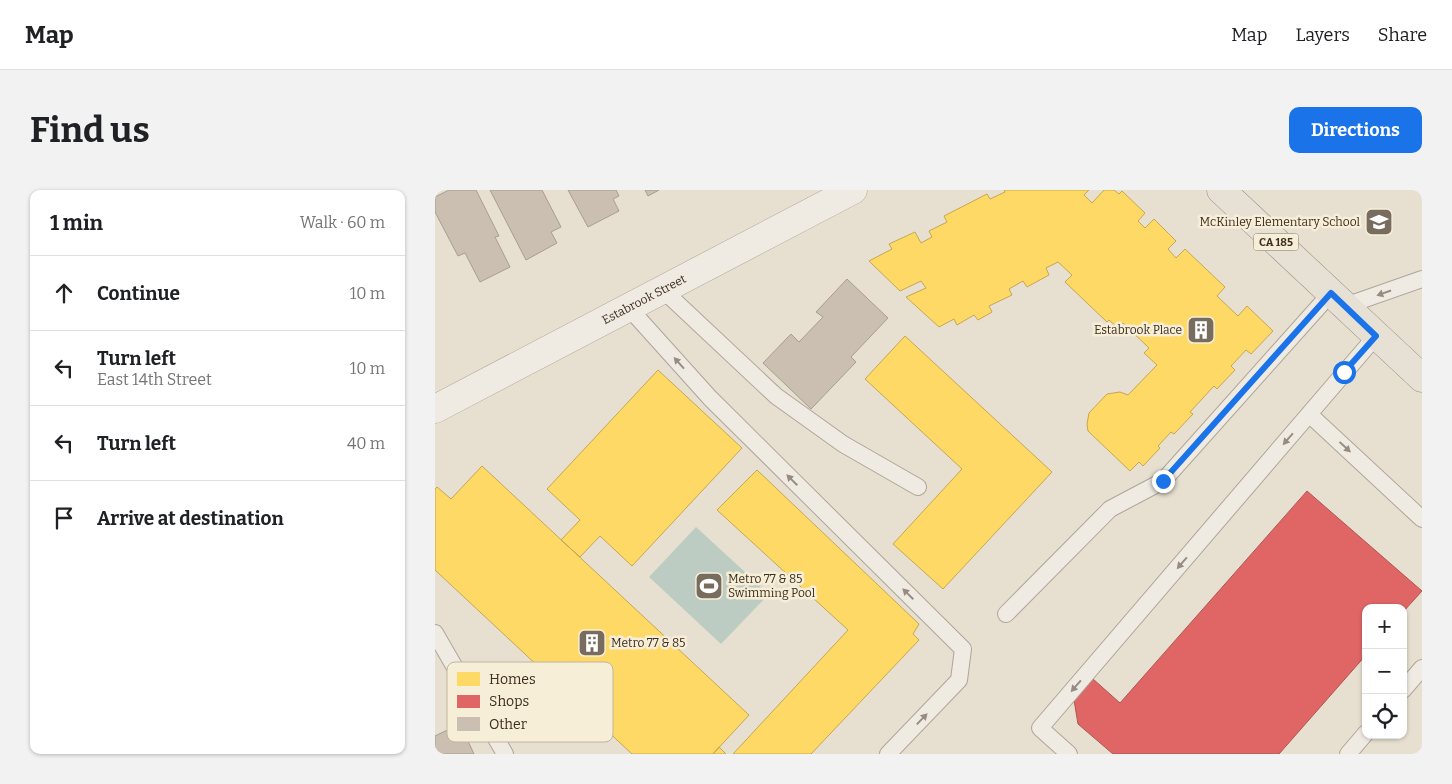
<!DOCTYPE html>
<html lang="en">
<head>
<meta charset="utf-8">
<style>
  :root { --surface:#fff; --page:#f2f2f2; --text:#202124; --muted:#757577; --line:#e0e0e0; --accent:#1a73e8 }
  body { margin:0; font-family:Bitter,serif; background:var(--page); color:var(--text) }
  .controls { position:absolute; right:15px; bottom:15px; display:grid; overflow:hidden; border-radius:10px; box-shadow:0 1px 4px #0004 }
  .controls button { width:45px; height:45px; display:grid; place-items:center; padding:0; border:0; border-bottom:1px solid var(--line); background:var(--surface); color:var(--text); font:25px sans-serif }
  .stop { position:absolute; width:15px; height:15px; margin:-11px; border:4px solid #1a73e8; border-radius:50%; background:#fff }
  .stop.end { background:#1a73e8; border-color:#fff; box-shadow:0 1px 5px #0008 }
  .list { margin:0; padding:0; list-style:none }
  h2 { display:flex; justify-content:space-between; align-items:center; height:65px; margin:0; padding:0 20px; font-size:21px }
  h2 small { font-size:16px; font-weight:400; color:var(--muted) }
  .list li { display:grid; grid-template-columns:32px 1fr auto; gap:15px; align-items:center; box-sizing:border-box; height:75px; padding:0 20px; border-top:1px solid var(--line) }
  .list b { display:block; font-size:19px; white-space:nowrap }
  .list p { margin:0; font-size:16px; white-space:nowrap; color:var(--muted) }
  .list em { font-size:16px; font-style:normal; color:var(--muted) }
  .icon { flex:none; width:28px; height:28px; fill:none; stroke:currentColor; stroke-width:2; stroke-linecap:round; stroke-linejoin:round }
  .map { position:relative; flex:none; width:987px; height:564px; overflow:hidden; border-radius:10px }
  header { display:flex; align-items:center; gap:30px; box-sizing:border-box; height:70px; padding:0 25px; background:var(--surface); border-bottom:1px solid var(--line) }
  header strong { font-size:24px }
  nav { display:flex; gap:28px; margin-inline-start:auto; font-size:18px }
  .intro { display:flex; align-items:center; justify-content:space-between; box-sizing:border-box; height:120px; padding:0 30px }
  h1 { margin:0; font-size:35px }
  .button { padding:12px 22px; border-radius:10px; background:var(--accent); color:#fff; font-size:18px; font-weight:700 }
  main { display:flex; gap:30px; padding:0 30px }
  aside { flex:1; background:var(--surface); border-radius:10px; box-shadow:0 1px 4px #0004 }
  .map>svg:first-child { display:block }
</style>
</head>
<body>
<header>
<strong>Map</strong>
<nav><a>Map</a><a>Layers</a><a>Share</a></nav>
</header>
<div class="intro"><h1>Find us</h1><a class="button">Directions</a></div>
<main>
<aside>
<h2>1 min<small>Walk · 60 m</small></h2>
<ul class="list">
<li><svg class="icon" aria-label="ahead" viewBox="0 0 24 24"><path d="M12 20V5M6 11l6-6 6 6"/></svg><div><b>Continue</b></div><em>10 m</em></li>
<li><svg class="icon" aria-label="left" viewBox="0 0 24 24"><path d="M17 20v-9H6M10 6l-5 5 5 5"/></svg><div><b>Turn left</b><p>East 14th Street</p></div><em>10 m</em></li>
<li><svg class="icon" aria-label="left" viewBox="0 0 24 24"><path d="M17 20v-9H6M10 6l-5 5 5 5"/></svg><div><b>Turn left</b></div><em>40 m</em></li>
<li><svg class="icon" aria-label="arrive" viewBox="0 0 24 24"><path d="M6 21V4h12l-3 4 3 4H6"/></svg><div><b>Arrive at destination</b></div></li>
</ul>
</aside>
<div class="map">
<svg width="987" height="564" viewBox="0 0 987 564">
  <rect width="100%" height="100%" fill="#e7e0d1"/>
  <path fill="#bcccc2" d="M261,337L334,404L286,454L214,387Z"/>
  <path fill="#ffd966" stroke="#c5a651" d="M569,0H654L649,5L657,13L669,0H679L684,4L687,1L710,23L703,31L710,38L719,29L741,51L733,59L741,68L750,59L790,97L782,106L803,126L812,116L838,141L816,164L811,160L796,176L800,180L782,199L779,196L755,222L758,224L739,244L736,242L723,256L725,258L708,276L704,272L695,281L653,241L652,234L654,223L672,204L685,202L693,205L722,175L709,163L714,158L688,133L683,138L674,130L672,132L630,92L637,85L623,72L611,78L614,85L592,97L588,91L574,99L577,105L554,116L557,122L543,130L539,125L522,135L519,129L504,137L471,107L491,98L486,91L465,101L434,71L457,59L454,54L480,42L486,53L497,47L494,41L512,32L509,26L552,4L555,9L570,2Z
    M470,146L617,282L508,399L458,354L527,279L430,189Z
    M223,180L307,258L197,376L165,346L145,367L126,350L145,330L112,299Z
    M47,276L314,525L278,564H197L0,380V299L2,297L16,309Z
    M322,280L484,434L478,444L484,450L376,564H298L413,440L282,320Z
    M284,557L291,564H278Z"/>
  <path fill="#e06666" stroke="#af5551" d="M872,301L987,401L968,422V418H931V465L844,564H678L643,534L639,510L658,489L685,513Z"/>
  <path fill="#cbbfb2" stroke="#a89c90" d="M14,0H41L64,46L60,47L75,77L45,92L30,63L23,66L0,22V7Z
    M55,0H107L126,37L116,42L122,53L91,70Z
    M133,0H181L184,6L178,9L184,21L153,37Z
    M210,0H224L213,6Z
    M412,89L453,128L416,167L421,172L376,219L328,173L356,144L364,152L388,127L381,122Z
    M25,534L39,564H0V546Z"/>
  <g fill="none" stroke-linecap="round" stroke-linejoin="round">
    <defs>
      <path id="service" d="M228,100L341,206L408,254L483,297
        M910,116L987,89
        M194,118L275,208L528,459L524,490L453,564
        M874,224L987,329
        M571,424L675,319L728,291L896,103
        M0,443L70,564
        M968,500L987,478
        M634,564L605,538L941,146
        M913,564L931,543"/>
      <g id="minor">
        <path id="s1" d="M0,219L418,0"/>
      </g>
      <path id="primary" d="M786,0L987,188"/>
    </defs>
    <use href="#service" stroke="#ada599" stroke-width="18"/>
    <use href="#minor" stroke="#ada599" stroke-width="29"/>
    <use href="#primary" stroke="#928b80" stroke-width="29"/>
    <use href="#service" stroke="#efebe3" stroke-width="16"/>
    <use href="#minor" stroke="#efebe3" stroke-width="28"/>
    <use href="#primary" stroke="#e6e1d4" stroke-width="28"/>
  </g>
  <defs><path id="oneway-solid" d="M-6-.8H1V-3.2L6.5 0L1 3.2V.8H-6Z" transform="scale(1.25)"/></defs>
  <g fill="#968c82">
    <use href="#oneway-solid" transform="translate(949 103) rotate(161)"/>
    <use href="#oneway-solid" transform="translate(244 173) rotate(-132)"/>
    <use href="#oneway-solid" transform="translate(853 249) rotate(131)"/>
    <use href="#oneway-solid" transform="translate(910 257) rotate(43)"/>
    <use href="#oneway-solid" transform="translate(357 290) rotate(-135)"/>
    <use href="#oneway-solid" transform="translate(747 373) rotate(131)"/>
    <use href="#oneway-solid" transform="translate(473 404) rotate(-135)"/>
    <use href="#oneway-solid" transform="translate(641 496) rotate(131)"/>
    <use href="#oneway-solid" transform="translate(487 529) rotate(-46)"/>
  </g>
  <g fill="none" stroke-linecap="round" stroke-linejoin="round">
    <path stroke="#1a73e8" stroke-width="6" d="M728,291L896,103L941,146L909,182"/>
  </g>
  <defs>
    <symbol id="school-square" viewBox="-11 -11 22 22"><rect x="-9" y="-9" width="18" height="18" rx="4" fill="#786c5e" stroke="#f7eed8"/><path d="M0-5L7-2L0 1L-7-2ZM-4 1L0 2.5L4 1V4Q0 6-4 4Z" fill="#fff"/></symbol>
    <symbol id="building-square" viewBox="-11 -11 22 22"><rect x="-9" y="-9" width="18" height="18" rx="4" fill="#786c5e" stroke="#f7eed8"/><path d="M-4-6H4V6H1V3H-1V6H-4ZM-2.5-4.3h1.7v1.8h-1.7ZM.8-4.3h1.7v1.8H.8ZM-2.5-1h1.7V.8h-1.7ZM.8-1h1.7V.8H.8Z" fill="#fff"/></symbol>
    <symbol id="stadium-square" viewBox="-11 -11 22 22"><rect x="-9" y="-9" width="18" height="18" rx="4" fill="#786c5e" stroke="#f7eed8"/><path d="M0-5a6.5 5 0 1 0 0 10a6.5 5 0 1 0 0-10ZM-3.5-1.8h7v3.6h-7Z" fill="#fff"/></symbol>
  </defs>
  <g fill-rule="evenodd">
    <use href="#school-square" x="928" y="16" width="32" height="32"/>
    <use href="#building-square" x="750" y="124" width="32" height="32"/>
    <use href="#stadium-square" x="258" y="380" width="32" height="32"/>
    <use href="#building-square" x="141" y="437" width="32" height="32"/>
  </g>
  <g text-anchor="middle" stroke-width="5" stroke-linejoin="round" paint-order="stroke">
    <rect fill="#f7eed8" stroke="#756857" stroke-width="1" x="818.5" y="43.5" width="45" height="17" rx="4"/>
    <g font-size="11" font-weight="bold" fill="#3d2e20">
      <text x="841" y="56">CA 185</text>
    </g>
    <g font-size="12" fill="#3d2e20" stroke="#f7eed8" text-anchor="end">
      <text x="925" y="36">McKinley Elementary School</text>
      <text x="747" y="144">Estabrook Place</text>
      <text x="293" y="393" text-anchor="start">Metro 77 &amp; 85<tspan x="293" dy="14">Swimming Pool</tspan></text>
      <text x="176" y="457" text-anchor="start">Metro 77 &amp; 85</text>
    </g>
    <g font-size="12" fill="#3d2e20" stroke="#f7eed8">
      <text dy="4" stroke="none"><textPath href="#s1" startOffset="236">Estabrook Street</textPath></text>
    </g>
  </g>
  <rect x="12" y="472" width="166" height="80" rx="8" fill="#f7eed8" stroke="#bfb4a1" stroke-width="1"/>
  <rect x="22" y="482" width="23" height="14" fill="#ffd966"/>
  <rect x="22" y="505" width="23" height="13" fill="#e06666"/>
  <rect x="22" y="527" width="23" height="14" fill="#cbbfb2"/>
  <g font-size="14" fill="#3d2e20">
    <text x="54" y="494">Homes</text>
    <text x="54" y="516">Shops</text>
    <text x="54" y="539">Other</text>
  </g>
</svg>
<div class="controls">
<button>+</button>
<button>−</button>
<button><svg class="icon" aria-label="locate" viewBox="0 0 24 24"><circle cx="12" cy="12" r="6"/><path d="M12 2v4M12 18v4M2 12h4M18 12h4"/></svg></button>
</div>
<div class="stop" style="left:909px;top:182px"></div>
<div class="stop end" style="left:728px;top:291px"></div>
</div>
</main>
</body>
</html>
